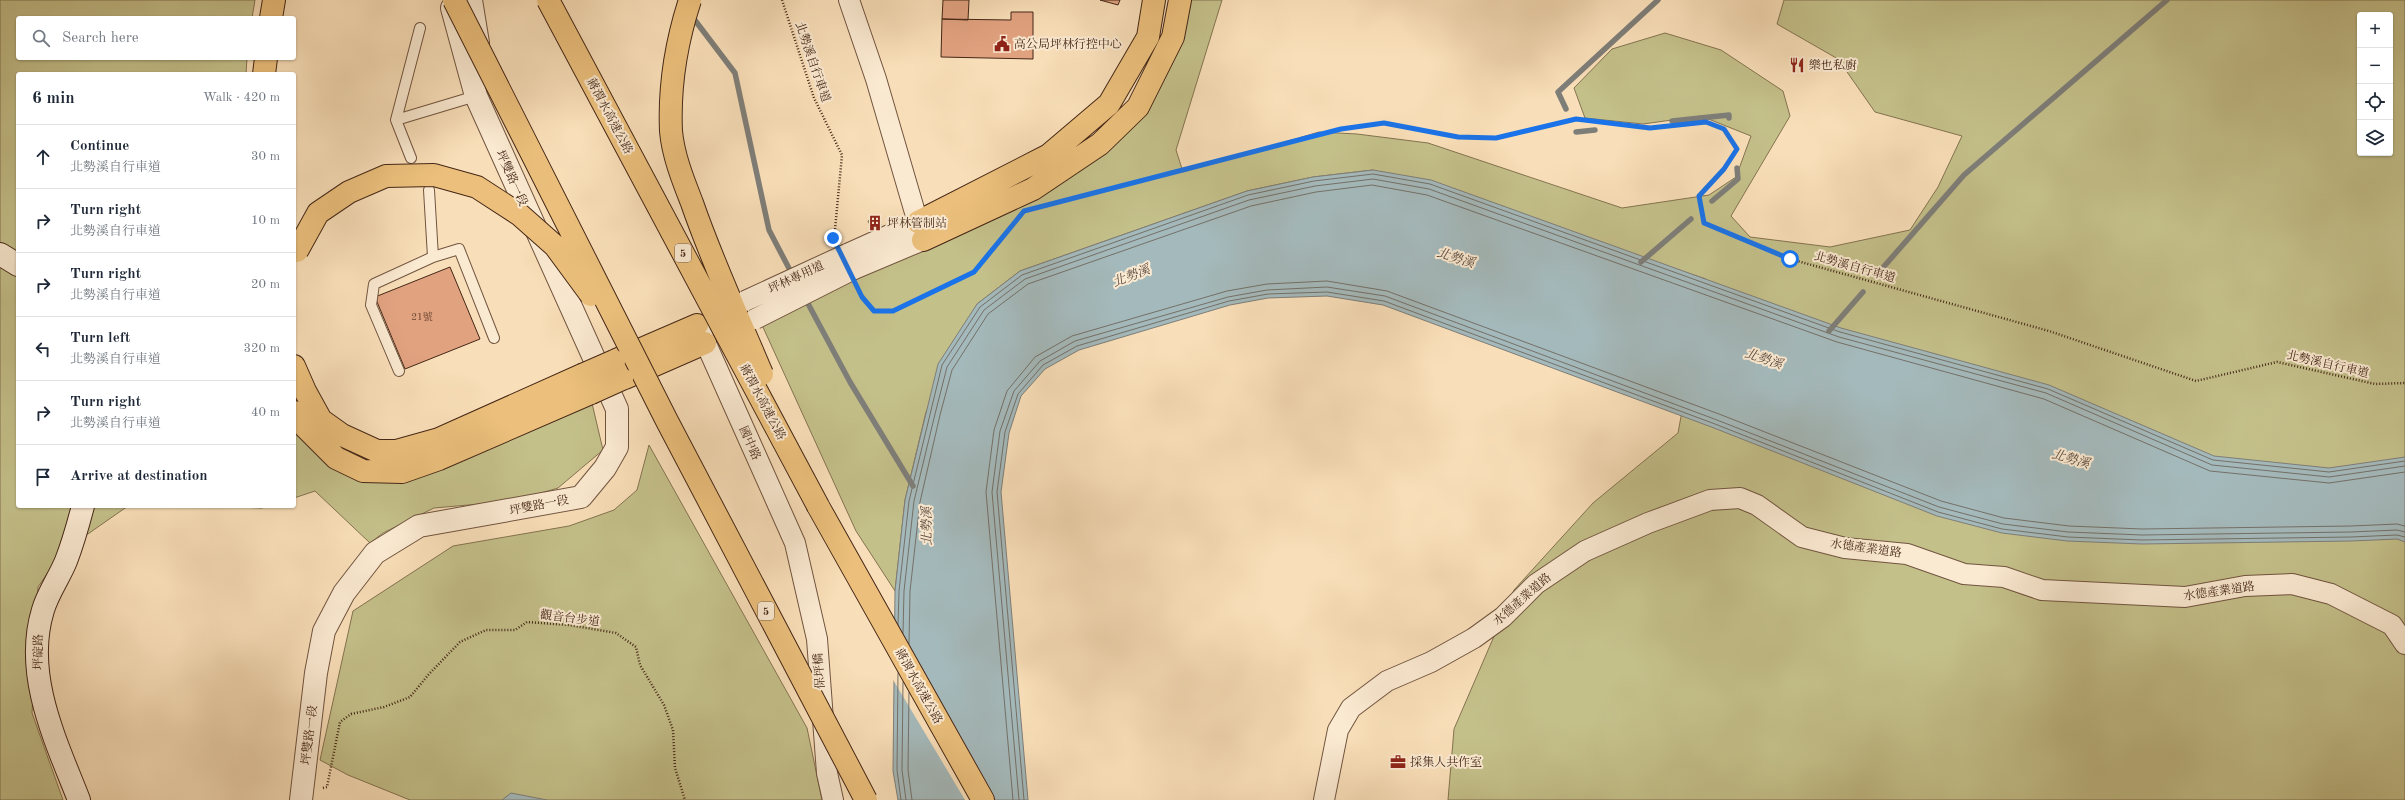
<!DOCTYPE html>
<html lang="en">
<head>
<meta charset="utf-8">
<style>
  :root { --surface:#fff; --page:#f2f2f3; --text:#1f2937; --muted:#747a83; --line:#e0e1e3 }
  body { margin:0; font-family:"Old Standard TT","Noto Serif TC",serif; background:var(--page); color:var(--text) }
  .controls { position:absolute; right:12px; top:12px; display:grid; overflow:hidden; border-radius:4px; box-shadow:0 1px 3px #0004 }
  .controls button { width:36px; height:36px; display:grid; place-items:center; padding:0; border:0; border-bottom:1px solid var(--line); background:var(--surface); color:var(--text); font:20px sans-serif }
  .stop { position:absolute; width:12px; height:12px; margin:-9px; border:3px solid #1a73e8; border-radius:50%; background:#fff }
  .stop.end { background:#1a73e8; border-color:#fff; box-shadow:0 1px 4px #0008 }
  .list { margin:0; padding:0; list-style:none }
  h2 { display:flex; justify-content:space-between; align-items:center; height:52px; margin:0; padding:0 16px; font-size:17px }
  h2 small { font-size:13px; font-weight:400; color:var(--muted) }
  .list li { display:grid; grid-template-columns:26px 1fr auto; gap:12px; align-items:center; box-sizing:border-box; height:64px; padding:0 16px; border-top:1px solid var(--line) }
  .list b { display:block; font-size:15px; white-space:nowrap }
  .list p { margin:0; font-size:13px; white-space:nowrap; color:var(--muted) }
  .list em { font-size:13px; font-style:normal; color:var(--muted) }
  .icon { flex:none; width:22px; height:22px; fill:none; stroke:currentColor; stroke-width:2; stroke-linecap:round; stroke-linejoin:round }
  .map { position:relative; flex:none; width:2405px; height:800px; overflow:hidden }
  .search { position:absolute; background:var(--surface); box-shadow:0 1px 3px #0004; left:16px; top:16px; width:280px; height:44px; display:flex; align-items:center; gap:10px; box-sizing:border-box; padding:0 14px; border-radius:4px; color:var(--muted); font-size:15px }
  .panel { position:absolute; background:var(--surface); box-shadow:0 1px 3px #0004; left:16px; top:72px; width:280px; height:436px; border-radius:4px }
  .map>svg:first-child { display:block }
</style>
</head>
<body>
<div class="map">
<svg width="2405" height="800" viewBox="0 0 2405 800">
  <rect width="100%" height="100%" fill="#f9dfb9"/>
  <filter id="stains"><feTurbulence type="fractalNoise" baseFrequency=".005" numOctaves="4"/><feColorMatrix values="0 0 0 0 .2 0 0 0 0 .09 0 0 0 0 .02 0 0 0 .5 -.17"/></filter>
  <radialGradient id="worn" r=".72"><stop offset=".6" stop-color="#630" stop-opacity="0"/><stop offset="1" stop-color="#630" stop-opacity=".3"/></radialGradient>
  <path fill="#c4c08a" stroke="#847350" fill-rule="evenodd" d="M0,0H255L252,18H18V58H247L246,74H18V506H128L62,552L38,587L32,713L63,800H0Z
    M1179,0H1222L1176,150L1183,172L1319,132L1357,134L1428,143L1622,208L1709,195L1736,177L1751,136L1701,116L1643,124L1585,118L1574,88L1612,49L1665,33L1721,50L1783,91L1790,116L1731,216L1750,237L1830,247L1910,230L1938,187L1962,136L1875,112L1838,59L1777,24L1784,0H2405V800H1448L1454,729L1514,590L1593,503L1678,433L1706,279L1373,170L1313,177L1247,191L1020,271L977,304L926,412L905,500L895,591L856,531L762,325L1064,174L1169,55ZM2360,15H2390V153H2360Z
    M591,399L603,450L558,488L514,501L434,508L383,533L370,543L315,491L294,498V420L368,479Z
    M649,445L807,728L822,800H410L348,775L320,760L353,611L453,546L569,526L614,510L637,490Z
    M212,506H267L262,508Z"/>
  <path fill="#a4b9bb" stroke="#7e7e79" d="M1373,170L1431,180L1841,328L2049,385L2214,456L2329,468L2405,457V542L2397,539L2351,541L2142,544L2067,541L2002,533L1937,516L1714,428L1383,305L1327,296L1268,298L1230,305L1079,350L1045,369L1021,396L1009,433L1001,492L1028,800H898L893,771L895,591L905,500L938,364L977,304L1020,271L1247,191L1313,177Z
    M511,793L547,800H502Z"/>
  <path fill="#f9dfb9" d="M892,629L994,800H965L892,678Z"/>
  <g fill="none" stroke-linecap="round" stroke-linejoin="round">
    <path stroke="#747068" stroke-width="1" d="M898,625L899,591L909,501L942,365L980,307L1022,275L1248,195L1314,181L1373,174L1430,184L1840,332L2048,389L2213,460L2329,472L2405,461
      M903,633L904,591L914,501L935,414L947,367L984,310L1025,279L1249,200L1315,186L1373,179L1429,189L1839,337L2046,393L2212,465L2329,477L2405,466
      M909,644L910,591L920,502L940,415L952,370L988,314L1028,284L1251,206L1316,192L1372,185L1427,195L1837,342L2044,399L2210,471L2329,483L2405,472
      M898,673L897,770L901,800
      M903,682L902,770L906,800
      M909,692L908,770L912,800
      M1013,800L986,492L994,430L1007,391L1035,357L1072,336L1227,291L1267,284L1327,281L1387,291L1719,414L1941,501L2004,518L2069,526L2142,529L2351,526L2397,524L2405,526
      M1019,800L992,492L1000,431L1014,391L1040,361L1075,341L1228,297L1267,290L1327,287L1385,296L1717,420L1939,507L2003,524L2068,532L2142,535L2351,532L2397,530L2405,532
      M1024,800L997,492L1005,432L1018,394L1043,365L1077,346L1229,301L1268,294L1327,292L1384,301L1715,424L1938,512L2002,529L2068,537L2142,540L2351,537L2397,535L2405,537"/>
    <path stroke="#7e7e79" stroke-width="5.5" d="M691,15L735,73L769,230L793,276
      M1566,109L1558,92L1658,0
      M1672,121L1729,115V118
      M1576,132L1595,130
      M1712,201L1738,179L1737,168
      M1641,262L1691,219
      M1880,271L1964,175L2167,0
      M805,298L850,382L913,486
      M1829,331L1863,292"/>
  </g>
  <path fill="#e1a280" stroke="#442616" d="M943,0H969L968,20L942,19Z
    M1100,0H1120L1118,5Z
    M1011,12H1033V59L941,57L942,19L1011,20Z
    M876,216L881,225L872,229L868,221Z
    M450,267L480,339L405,369L375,297Z"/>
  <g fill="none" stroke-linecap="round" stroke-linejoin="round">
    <defs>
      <path id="service" d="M396,120L420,28
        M411,158L396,120L476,96
        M429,190L433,257L459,249L494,338
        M399,371L371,305L374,284L433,257"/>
      <path id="minor" d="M849,0L876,79L923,240L854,269
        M847,254L918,222
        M699,328L795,543L817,639L827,773L833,800
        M1324,800L1338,730L1351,708L1387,681L1431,662L1474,638L1503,617L1536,584L1585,551L1648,523L1710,500L1740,498L1757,505L1802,537L1845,548L1907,554L1964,574L2004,577L2042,590L2185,597L2245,586L2292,584L2331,594L2392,625L2405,644"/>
      <path id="tertiary" d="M471,0L478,43
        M301,800L316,673L324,631L344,593L375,553L419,526L581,497L605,468L617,447V409L476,96L452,8"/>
      <path id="secondary" d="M0,254L18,265
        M79,800C56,741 23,675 43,610C48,593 59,578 66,561C73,543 78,525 83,506"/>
      <path id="motorway" d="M271,18L274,0
        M264,74L266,58
        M918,222L1049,155L1109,104L1148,37L1154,0
        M923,240L1033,189L1100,144L1138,107L1173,37L1180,0
        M616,360L697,325
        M294,366L305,391L321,420L342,435L377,451H396L439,439L582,375
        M625,378L705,343
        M294,412L297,419L336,458L363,471L402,472L439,459L591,393
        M818,506L983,800"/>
    </defs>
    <use href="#service" stroke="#71543f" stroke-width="12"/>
    <use href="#minor" stroke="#71543f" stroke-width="22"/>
    <use href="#tertiary" stroke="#71543f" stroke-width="24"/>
    <use href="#secondary" stroke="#442616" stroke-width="24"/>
    <use href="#motorway" stroke="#442616" stroke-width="24"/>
    <path stroke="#442616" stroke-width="2.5" stroke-dasharray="1 2" stroke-linecap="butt" d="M782,0L814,98L842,155L834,240
      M1048,205L1341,129L1384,123L1458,137L1496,138L1576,119L1650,128L1706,122L1724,129L1737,149L1724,169L1699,196L1704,223L1790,259L2049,331L2196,381L2277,362L2375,384L2405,383
      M858,288L862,297L874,311H893L974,272L1015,221
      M323,788L327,787L340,722L351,714L384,707L410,697L429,674L460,642L486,630H515L527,622L569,625L616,633L636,647L640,665L664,705L673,730L675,768L685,800"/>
    <use href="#service" stroke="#fbead2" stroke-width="10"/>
    <use href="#minor" stroke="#fbead2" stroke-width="20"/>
    <use href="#tertiary" stroke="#fbead2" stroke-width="22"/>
    <use href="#secondary" stroke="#fbead2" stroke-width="22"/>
    <use href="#motorway" stroke="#ecc07c" stroke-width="22"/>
    <defs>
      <path id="minor-bridge" d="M745,301L847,254
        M755,319L854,269"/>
      <path id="motorway-bridge" d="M454,0L667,421L866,800
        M548,0L818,506
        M690,0C676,43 669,85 671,131C673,155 683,180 692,203C712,261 738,317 762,374
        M297,251L318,213L349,192L386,176L434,175L477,187L520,215L555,246L591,295
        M582,375L614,361
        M591,393L622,379"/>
    </defs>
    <use href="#minor-bridge" stroke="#71543f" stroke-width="22" stroke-linecap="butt"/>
    <use href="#motorway-bridge" stroke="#442616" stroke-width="24" stroke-linecap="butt"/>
    <use href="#minor-bridge" stroke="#fbead2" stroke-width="20"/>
    <use href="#motorway-bridge" stroke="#ecc07c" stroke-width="22"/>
  </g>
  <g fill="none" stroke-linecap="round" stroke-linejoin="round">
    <path stroke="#1a73e8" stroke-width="5" d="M833,238L862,297L874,311H893L974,272L1024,211L1341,129L1384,123L1458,137L1496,138L1576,119L1650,128L1706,122L1724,129L1737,149L1724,169L1699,196L1704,223L1790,259"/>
  </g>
  <defs>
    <symbol id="civic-bare" viewBox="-9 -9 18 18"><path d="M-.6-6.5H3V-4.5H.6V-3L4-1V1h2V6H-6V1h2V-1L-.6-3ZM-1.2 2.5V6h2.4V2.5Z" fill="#8f2418" stroke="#fbead2" stroke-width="2.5" paint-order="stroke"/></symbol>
    <symbol id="restaurant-bare" viewBox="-9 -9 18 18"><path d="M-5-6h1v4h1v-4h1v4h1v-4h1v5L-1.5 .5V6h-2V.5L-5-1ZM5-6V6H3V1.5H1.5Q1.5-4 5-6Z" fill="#8f2418" stroke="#fbead2" stroke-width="2.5" paint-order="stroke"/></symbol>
    <symbol id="building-bare" viewBox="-9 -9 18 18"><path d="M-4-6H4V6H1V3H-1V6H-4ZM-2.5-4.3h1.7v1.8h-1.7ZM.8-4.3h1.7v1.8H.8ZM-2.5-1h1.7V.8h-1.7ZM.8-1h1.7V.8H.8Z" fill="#8f2418" stroke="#fbead2" stroke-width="2.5" paint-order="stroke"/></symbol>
    <symbol id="office-bare" viewBox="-9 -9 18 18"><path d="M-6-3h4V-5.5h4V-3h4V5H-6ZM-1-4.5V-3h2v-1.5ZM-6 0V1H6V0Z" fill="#8f2418" stroke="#fbead2" stroke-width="2.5" paint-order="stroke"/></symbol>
  </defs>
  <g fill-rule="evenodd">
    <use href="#civic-bare" x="991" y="33" width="22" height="22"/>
    <use href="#restaurant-bare" x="1786" y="54" width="22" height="22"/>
    <use href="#building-bare" x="864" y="212" width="22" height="22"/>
    <use href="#office-bare" x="1387" y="751" width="22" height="22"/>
  </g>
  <g text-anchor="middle" stroke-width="4" stroke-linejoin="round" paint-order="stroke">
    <g font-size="10" fill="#6b4530">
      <text x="422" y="320">21號</text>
    </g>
    <g fill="#fbead2" stroke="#7b614e" stroke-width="1">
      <rect x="675" y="244" width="16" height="18" rx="3"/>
      <rect x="758" y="602" width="16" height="18" rx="3"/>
    </g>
    <g font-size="11" font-weight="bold" fill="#442616">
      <text x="683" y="257">5</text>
      <text x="766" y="615">5</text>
    </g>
    <g font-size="12" fill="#442616" stroke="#fbead2" text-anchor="start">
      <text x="1014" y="48">高公局坪林行控中心</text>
      <text x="1809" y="69">樂也私廚</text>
      <text x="887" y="227">坪林管制站</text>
      <text x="1410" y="766">採集人共作室</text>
    </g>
    <g font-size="12" fill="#442616" stroke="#fbead2">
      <text transform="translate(813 62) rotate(71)" y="4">北勢溪自行車道</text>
      <text transform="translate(610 116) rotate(62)" y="4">蔣渭水高速公路</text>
      <text transform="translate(512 178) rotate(66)" y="4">坪雙路一段</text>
      <text transform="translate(1855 267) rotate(16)" y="4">北勢溪自行車道</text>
      <text transform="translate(796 277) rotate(-25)" y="4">坪林專用道</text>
      <text transform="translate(2328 364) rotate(13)" y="4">北勢溪自行車道</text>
      <text transform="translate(763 402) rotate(62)" y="4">蔣渭水高速公路</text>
      <text transform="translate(750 443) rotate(66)" y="4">國中路</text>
      <text transform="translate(539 505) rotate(-11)" y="4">坪雙路一段</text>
      <text transform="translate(1866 548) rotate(8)" y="4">水德產業道路</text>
      <text transform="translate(2219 591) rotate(-8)" y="4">水德產業道路</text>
      <text transform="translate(1522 599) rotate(-41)" y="4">水德產業道路</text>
      <text transform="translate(570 618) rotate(7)" y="4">觀音台步道</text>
      <text transform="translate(38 652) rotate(-89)" y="4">坪碇路</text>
      <text transform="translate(819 671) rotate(-94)" y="4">保坪橋</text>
      <text transform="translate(919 686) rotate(61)" y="4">蔣渭水高速公路</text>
      <text transform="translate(309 735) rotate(-83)" y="4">坪雙路一段</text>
    </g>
    <g font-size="13" font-style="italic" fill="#5c4b3f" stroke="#fbead2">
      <text transform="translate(1456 257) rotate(17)" y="5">北勢溪</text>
      <text transform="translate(1131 275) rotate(-21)" y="5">北勢溪</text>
      <text transform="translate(1764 358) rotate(19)" y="5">北勢溪</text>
      <text transform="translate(2071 458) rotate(16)" y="5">北勢溪</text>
      <text transform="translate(926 526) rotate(-91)" y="5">北勢溪</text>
    </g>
  </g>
  <rect width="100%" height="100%" filter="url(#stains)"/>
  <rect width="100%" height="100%" fill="url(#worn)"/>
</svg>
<div class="controls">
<button>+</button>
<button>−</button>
<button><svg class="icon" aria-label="locate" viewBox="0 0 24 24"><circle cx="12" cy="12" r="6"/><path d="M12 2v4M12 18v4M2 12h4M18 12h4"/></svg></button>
<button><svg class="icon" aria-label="layers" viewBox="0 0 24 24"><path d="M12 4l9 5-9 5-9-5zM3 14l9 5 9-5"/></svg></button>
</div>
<div class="stop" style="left:1790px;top:259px"></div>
<div class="stop end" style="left:833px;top:238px"></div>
<div class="search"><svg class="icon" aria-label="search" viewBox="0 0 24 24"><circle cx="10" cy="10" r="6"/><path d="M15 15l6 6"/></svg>Search here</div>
<section class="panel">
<h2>6 min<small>Walk · 420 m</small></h2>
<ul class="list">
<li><svg class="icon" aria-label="ahead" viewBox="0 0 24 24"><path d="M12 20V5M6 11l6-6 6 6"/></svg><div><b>Continue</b><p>北勢溪自行車道</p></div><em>30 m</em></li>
<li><svg class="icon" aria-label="right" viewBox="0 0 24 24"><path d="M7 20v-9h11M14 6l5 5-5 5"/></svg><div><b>Turn right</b><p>北勢溪自行車道</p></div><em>10 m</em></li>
<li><svg class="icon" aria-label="right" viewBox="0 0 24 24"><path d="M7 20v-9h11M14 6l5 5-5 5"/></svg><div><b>Turn right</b><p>北勢溪自行車道</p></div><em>20 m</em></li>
<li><svg class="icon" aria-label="left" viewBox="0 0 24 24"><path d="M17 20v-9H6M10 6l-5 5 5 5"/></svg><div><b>Turn left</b><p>北勢溪自行車道</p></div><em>320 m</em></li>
<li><svg class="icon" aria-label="right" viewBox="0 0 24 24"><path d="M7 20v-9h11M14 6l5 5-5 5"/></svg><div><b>Turn right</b><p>北勢溪自行車道</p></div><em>40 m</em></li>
<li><svg class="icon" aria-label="arrive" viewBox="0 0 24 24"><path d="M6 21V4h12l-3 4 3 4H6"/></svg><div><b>Arrive at destination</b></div></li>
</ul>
</section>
</div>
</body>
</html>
